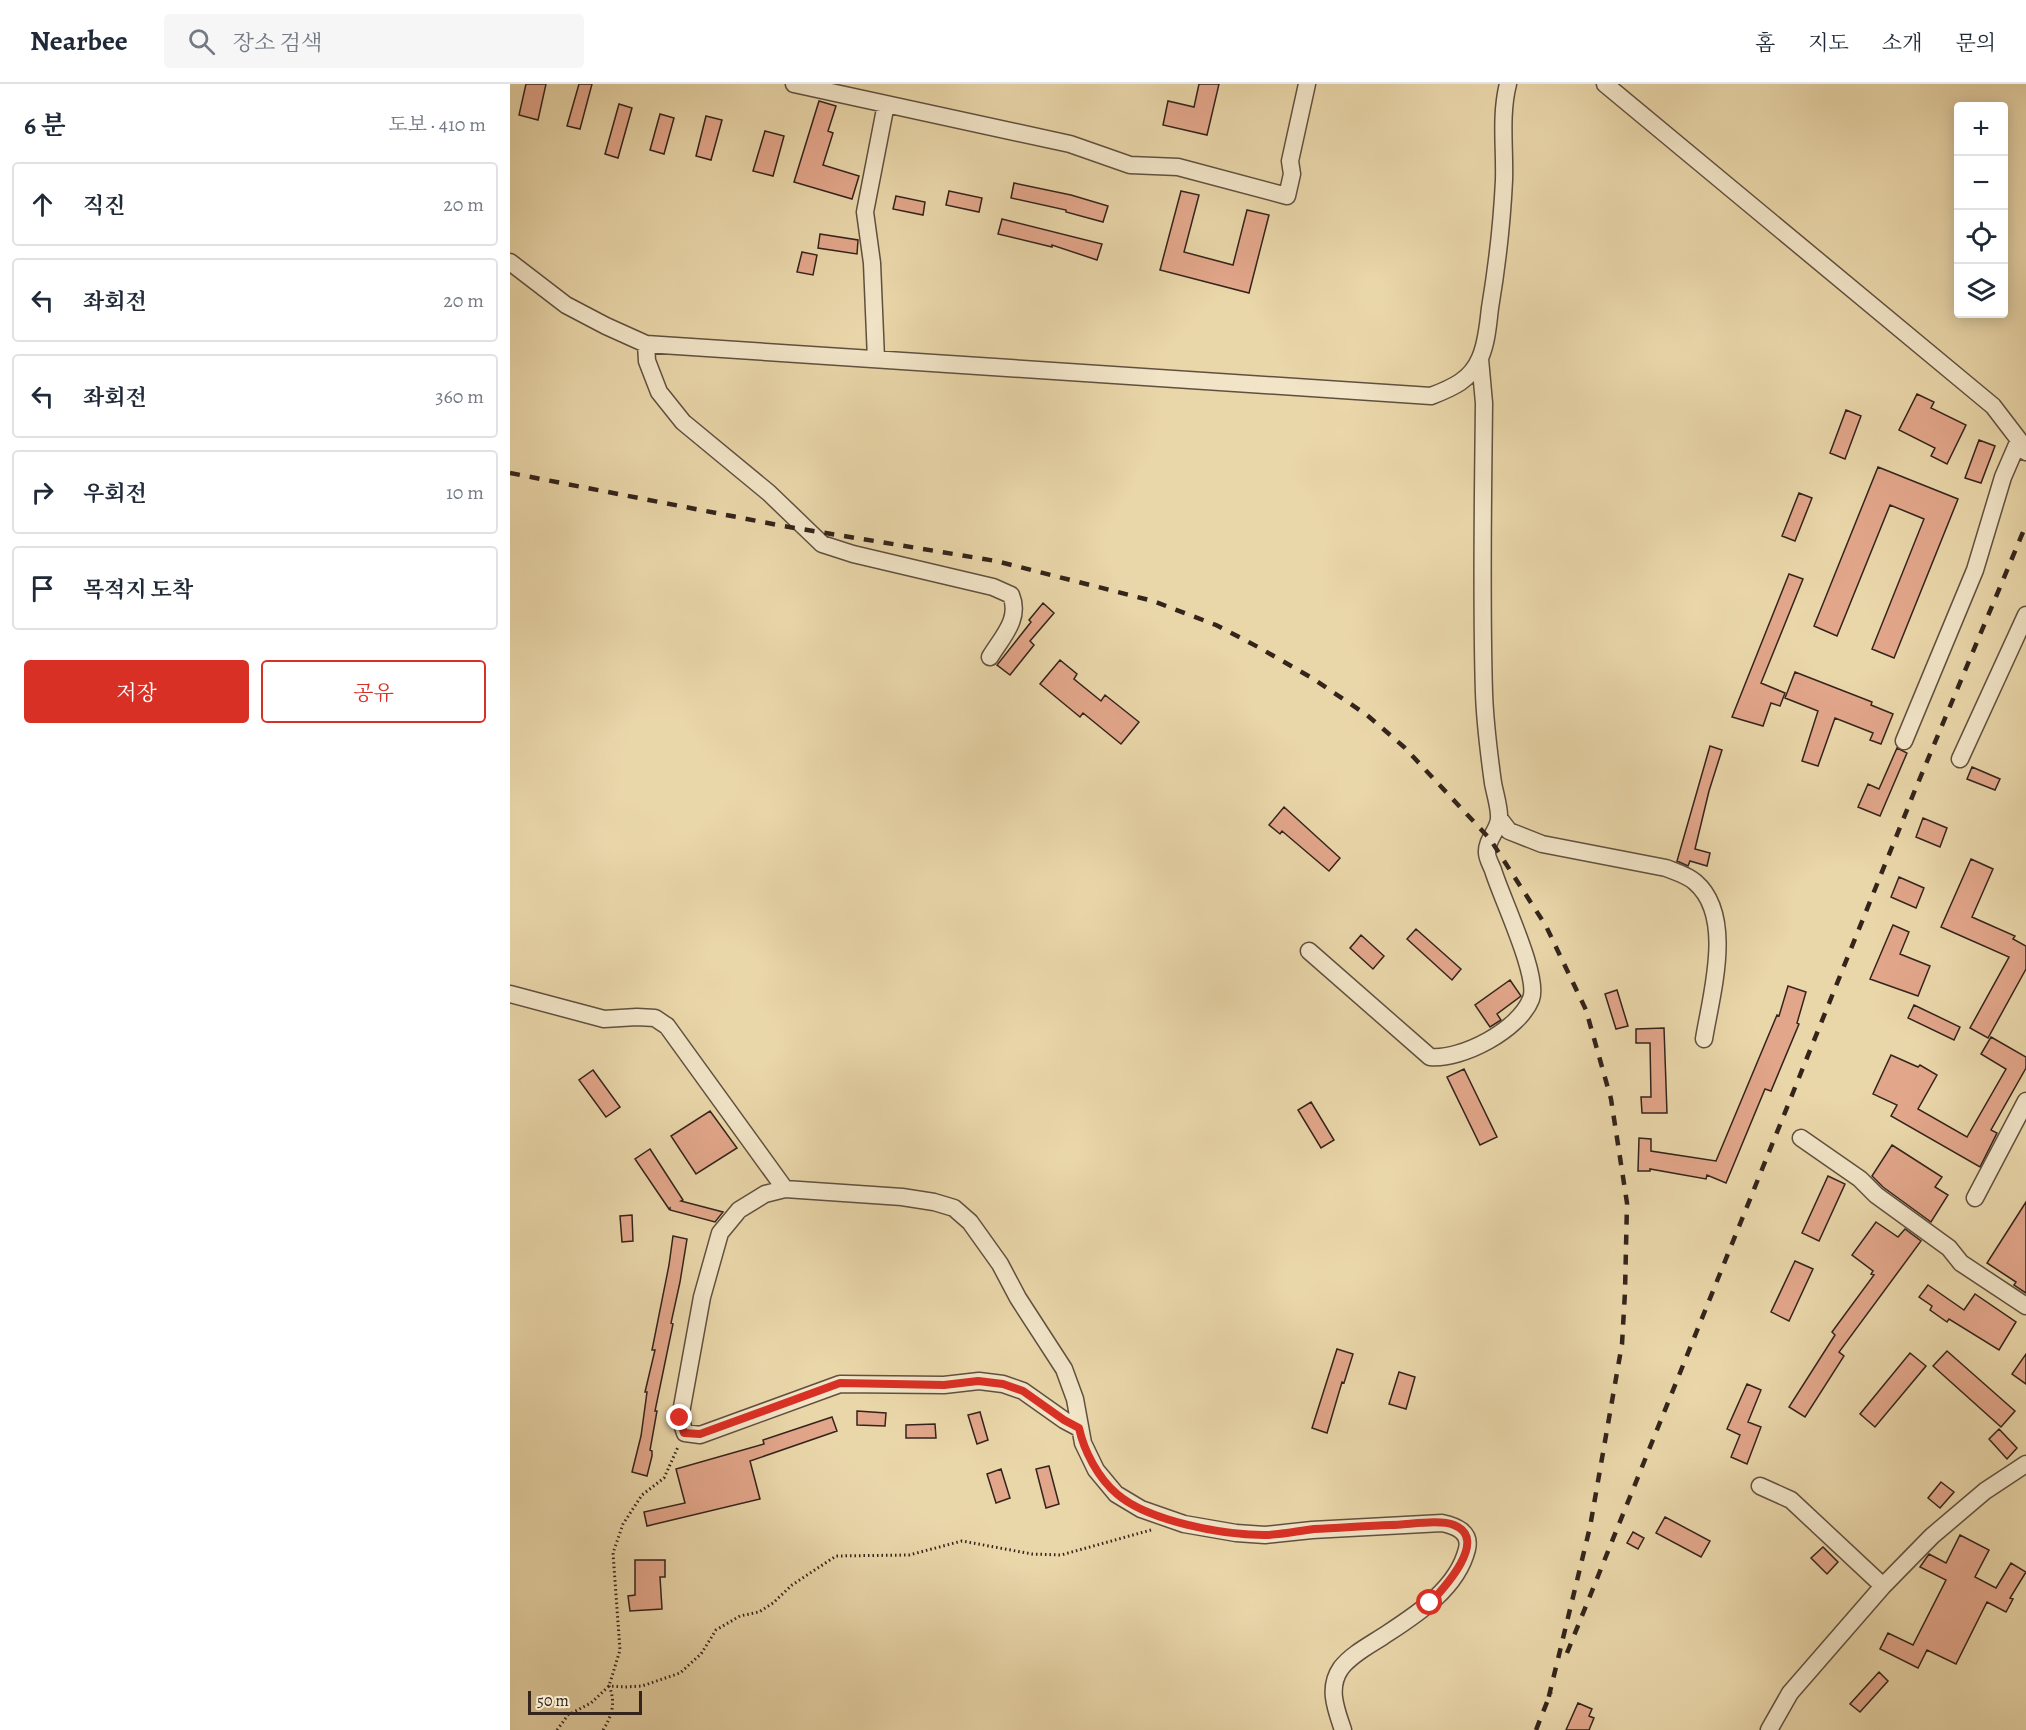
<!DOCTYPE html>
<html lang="ko">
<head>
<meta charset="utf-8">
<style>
  :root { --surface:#fff; --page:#f6f6f7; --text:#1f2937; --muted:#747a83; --line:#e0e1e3; --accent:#d93025 }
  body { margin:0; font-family:Alegreya,"Noto Serif KR",serif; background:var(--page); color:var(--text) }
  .controls { position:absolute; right:18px; top:18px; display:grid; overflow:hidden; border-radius:6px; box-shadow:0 3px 15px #0003 }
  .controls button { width:54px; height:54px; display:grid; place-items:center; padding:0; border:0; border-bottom:2px solid var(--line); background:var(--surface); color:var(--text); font:30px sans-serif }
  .scale { position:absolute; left:18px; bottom:15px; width:114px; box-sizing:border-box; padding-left:6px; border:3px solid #34241c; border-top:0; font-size:16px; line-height:21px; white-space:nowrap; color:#34241c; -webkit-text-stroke:4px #f1e4c7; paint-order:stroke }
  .stop { position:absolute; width:18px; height:18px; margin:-14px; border:4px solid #d93025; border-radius:50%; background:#fff }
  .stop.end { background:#d93025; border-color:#fff; box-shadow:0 2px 6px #0008 }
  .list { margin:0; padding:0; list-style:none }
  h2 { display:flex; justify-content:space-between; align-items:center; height:78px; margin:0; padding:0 24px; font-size:26px }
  h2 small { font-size:20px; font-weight:400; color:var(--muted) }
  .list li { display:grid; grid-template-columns:39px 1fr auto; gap:18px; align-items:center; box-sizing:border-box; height:84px; margin:0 12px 12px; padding:0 12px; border:2px solid var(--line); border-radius:6px }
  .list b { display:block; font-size:22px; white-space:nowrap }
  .list em { font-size:20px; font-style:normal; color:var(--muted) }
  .actions { display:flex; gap:12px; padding:18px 24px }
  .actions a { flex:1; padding:14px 0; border:2px solid var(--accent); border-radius:6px; text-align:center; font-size:21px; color:var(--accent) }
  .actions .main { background:var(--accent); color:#fff }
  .icon { flex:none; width:33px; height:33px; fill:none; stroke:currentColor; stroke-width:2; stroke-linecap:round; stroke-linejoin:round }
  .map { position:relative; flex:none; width:1516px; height:1646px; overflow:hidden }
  header { display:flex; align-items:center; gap:36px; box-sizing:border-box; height:84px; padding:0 30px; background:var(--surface); border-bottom:2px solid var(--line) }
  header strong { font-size:28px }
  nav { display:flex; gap:33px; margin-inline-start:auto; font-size:21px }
  .search { width:420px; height:54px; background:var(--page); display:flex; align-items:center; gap:15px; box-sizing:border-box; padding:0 21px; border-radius:6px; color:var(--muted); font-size:22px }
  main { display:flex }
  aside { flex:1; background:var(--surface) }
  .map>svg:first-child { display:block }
</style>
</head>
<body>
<header>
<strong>Nearbee</strong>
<div class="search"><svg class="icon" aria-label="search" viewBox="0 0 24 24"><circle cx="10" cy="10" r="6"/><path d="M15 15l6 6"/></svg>장소 검색</div>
<nav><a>홈</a><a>지도</a><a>소개</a><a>문의</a></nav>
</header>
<main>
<aside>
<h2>6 분<small>도보 · 410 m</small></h2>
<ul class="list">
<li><svg class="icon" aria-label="ahead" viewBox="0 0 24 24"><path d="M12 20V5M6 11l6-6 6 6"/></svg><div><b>직진</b></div><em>20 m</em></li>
<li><svg class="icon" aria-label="left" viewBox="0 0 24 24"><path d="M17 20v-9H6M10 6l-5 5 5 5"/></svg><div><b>좌회전</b></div><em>20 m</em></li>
<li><svg class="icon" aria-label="left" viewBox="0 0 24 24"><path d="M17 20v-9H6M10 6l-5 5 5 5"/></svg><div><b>좌회전</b></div><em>360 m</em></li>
<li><svg class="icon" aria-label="right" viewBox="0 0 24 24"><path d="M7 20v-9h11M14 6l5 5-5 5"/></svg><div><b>우회전</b></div><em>10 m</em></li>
<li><svg class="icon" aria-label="arrive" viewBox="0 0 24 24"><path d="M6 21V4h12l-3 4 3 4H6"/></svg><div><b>목적지 도착</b></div></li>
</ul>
<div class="actions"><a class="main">저장</a><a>공유</a></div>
</aside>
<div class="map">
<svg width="1516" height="1646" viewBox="0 0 1516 1646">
  <rect width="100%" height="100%" fill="#e9d6a9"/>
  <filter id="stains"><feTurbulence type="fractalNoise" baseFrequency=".00333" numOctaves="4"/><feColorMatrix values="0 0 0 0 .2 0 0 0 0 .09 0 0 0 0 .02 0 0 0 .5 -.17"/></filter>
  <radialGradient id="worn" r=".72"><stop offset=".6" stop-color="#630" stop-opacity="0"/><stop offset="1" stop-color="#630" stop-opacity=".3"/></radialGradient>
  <path fill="#e2a68a" stroke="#34241c" stroke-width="1.5" d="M16,0H36L28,36L9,31Z
    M69,0H82L70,45L57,42Z
    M689,0H709L697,51L653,41L658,17L684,23Z
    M309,17L326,22L318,47L323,49L313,81L349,92L342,115L284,98Z
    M109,20L122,24L108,74L95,70Z
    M150,30L164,34L154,70L140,66Z
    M196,32L212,36L201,76L186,72Z
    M255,47L274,52L263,92L243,87Z
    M504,99L561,111L598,122L593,138L556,128V126L501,114Z
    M439,107L472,114L469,128L436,121Z
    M671,107L689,111L674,168L723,181L737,126L759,131L739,209L650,186Z
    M386,112L415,118L413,131L383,125Z
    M492,135L592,160L587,176L542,161V163L488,150Z
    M310,150L348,156L347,170L308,164Z
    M292,168L307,171L303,191L287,188Z
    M1407,310L1424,318L1421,324L1456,341L1437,380L1421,372L1425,364L1389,346Z
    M1336,326L1351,332L1335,375L1320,369Z
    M1469,356L1485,362L1471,399L1455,394Z
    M1368,383L1448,415L1384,574L1362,565L1414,435L1380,421L1327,552L1304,542Z
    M1289,409L1302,414L1285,457L1272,452Z
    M1279,490L1293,495L1251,599L1275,609L1270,622L1261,619L1253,642L1222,633Z
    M533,519L544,529L520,557L524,561L500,591L487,581L521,538L519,536Z
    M550,576L567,590L564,595L591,617L595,611L629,638L611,660L573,629L570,633L530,600Z
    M1285,588L1362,618L1361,621L1383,630L1371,660L1360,656L1363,649L1325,634L1308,682L1292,677L1308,627L1275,614Z
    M1200,662L1212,666L1199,707L1185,765L1200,769L1197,782L1180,777L1178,782L1167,777Z
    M1387,664L1397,669L1370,732L1348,723L1358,700L1369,705Z
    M1462,683L1490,695L1485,706L1457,695Z
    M774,723L830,774L819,787L772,747L770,750L759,741Z
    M1413,734L1437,744L1430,763L1406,753Z
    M1461,775L1483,785L1462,833L1505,852L1503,855L1516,862V885L1478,954L1460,944L1499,873L1431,843Z
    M1389,793L1414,804L1406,824L1381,813Z
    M1383,841L1399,848L1390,870L1420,882L1408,912L1360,895Z
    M906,845L951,885L942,896L897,855Z
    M851,851L874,872L863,885L840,864Z
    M1000,896L1011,912L987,930L991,936L980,943L965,921Z
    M1278,902L1296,908L1287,939L1289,940L1261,1007L1255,1005L1216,1099L1197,1091L1196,1095L1140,1085V1087H1128L1129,1054L1141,1055V1067L1206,1077L1267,931L1269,932Z
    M1107,906L1118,942L1106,945L1095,910Z
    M1404,921L1450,943L1444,956L1398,934Z
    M1154,944L1157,1029H1132L1131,1013H1141L1140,959H1126V945Z
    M1481,953L1516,973V984L1481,1046L1487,1049L1470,1083L1381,1032L1387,1021L1363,1010L1381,971L1408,983L1410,981L1427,991L1408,1025L1457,1053L1496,985L1471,970Z
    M954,985L987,1053L970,1061L937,993Z
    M83,986L110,1023L96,1033L69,996Z
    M801,1018L824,1056L811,1064L788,1026Z
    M200,1027L227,1064L186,1090L161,1052Z
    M1382,1061L1432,1093L1425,1103L1438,1111L1421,1138L1373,1103L1362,1092Z
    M140,1065L173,1116L171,1117L213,1128L205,1138L160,1126V1124L159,1125L125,1075Z
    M1318,1092L1335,1100L1309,1157L1292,1149Z
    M1516,1118V1209L1504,1201L1506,1198L1477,1179Z
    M122,1131L123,1157L112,1158L110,1132Z
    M1366,1138L1388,1153L1395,1145L1411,1157L1329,1268L1334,1272L1295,1333L1279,1323L1325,1251L1322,1248L1364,1191L1361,1190L1363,1187L1342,1171Z
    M163,1152L177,1155L170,1198L161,1239L163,1240L145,1327H147L140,1366L142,1367V1372L137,1392L122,1388L131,1352L137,1308H135L145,1266H142L159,1181Z
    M1285,1177L1303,1185L1279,1237L1261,1228Z
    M1418,1201L1454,1226L1465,1210L1506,1238L1489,1266L1439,1235L1437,1238L1420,1226L1422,1222L1409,1213Z
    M827,1265L843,1270L834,1299L832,1298L817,1349L802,1344Z
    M1437,1267L1505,1327L1491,1343L1423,1282Z
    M1400,1269L1416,1282L1365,1343L1350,1330Z
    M1516,1270V1300L1502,1290Z
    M889,1288L905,1293L896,1325L879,1320Z
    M1237,1300L1251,1306L1238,1338L1251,1343L1237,1380L1221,1373L1230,1351L1217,1345Z
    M347,1327L376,1329L375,1342L347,1341Z
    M470,1328L478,1356L467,1360L458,1331Z
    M322,1333L327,1347L240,1377L250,1415L137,1442L134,1428L175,1419L166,1385L254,1360L253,1356Z
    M425,1340L426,1354H396V1341Z
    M1489,1345L1507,1364L1497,1375L1479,1355Z
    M539,1382L549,1420L536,1424L526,1385Z
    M491,1385L500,1414L486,1419L477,1390Z
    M1431,1398L1444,1408L1430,1424L1418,1414Z
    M1155,1433L1200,1457L1191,1473L1146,1449Z
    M1123,1448L1134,1454L1128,1465L1117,1459Z
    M1450,1451L1479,1466L1465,1493L1486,1504L1501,1479L1516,1488L1500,1514L1503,1515L1496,1528L1477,1518L1446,1580L1417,1566L1408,1584L1370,1565L1378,1549L1403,1561L1436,1496L1410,1483L1419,1470L1436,1479Z
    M1313,1463L1328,1478L1317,1490L1301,1474Z
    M125,1476H155V1493H150L152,1525L120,1527L118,1512L125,1511Z
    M1369,1588L1378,1597L1350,1628L1340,1620Z
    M1068,1619L1082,1625L1079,1632L1084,1634L1079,1646H1056Z"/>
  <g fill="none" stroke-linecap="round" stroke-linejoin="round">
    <defs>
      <path id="minor" d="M284,0L560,60L620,81L668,83L777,112L782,90L780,77L797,0
        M1095,0L1483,322L1509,356L1516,368
        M0,178L56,221L96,242L136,260L921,312C942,304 961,296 970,274C977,258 978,240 980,224C987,182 992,139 994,96C995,65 990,31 998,0
        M136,260L137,277L149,308L173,338L259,409L312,460L343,470L483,503L501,511C511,535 492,553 480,573
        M366,275L362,179L355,128L376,20
        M1394,657L1465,486L1493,393L1509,356
        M1450,675L1516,531
        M989,734L999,747L1032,760L1156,784C1166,788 1177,791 1185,798C1225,832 1201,911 1194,955
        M799,867L920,973C952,976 1009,946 1021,915C1030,893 991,813 983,786C981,781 977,774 977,769C976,756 988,747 989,735C990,725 985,710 983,699C979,670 975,639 974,609C971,513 973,416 974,319L970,275
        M0,910L94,935L127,933L145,934L157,942L275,1105L392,1113L424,1118L444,1124L460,1138L490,1180L508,1214L554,1285L565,1315L573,1359L586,1386L606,1410L631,1425L674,1440L726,1449L755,1451L802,1446L932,1439C946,1442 961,1448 957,1465C947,1506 904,1532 872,1553C858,1562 841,1571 831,1584C817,1604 826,1625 833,1646
        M1291,1054L1350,1095L1366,1111L1439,1164L1451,1179L1516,1222
        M275,1105L255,1110L229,1126L210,1149L192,1213L170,1334L175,1349L190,1351L330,1300L434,1301L469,1297L493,1300L513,1307L554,1336L569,1344
        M1465,1114L1516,1017
        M1250,1402L1281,1416L1373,1502
        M1259,1646L1280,1609L1373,1502L1422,1452L1475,1407L1516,1380"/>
    </defs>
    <use href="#minor" stroke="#61503f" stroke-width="19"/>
    <path stroke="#34241c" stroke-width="3" stroke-dasharray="1.5 3" stroke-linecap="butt" d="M47,1646L58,1631L81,1619L99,1602L110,1566L103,1469L113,1440L132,1411L154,1394L168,1363
      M93,1646C102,1632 106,1618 99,1602L115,1603L132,1602L170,1589L191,1570L206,1546L230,1532L249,1528L263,1519L282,1501L326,1472L399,1471L452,1457L522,1470L551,1471L641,1446"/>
    <use href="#minor" stroke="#f1e4c7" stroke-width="16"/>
    <path stroke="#34241c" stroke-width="4.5" stroke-dasharray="10 10" stroke-linecap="butt" d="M0,389L273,442L486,477L643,517L706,541L748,563L802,594L857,631L894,663L980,755L1036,842L1076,926L1101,1015L1117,1119L1115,1208L1112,1260L1080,1443L1038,1616
      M1057,1569L1405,706L1516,441
      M1026,1646L1041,1608"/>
  </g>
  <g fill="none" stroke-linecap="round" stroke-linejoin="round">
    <path stroke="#d93025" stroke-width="8" d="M170,1334L174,1349L190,1350L330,1299L434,1301L468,1297L493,1300L513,1307L554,1336L569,1344C574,1367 588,1394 607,1410C638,1437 713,1451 754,1451C770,1451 787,1447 804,1445C829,1444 855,1442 881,1441C898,1441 929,1435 944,1441C980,1455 933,1505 920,1519"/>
  </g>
  <rect width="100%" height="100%" filter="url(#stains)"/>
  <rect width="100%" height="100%" fill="url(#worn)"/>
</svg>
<div class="controls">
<button>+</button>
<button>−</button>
<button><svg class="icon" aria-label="locate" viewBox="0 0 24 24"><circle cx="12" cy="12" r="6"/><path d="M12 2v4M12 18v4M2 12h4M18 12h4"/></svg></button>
<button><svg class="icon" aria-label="layers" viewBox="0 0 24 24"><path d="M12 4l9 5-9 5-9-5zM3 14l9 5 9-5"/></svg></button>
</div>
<div class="scale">50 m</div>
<div class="stop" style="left:920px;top:1519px"></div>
<div class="stop end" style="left:170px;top:1334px"></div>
</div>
</main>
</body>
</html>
